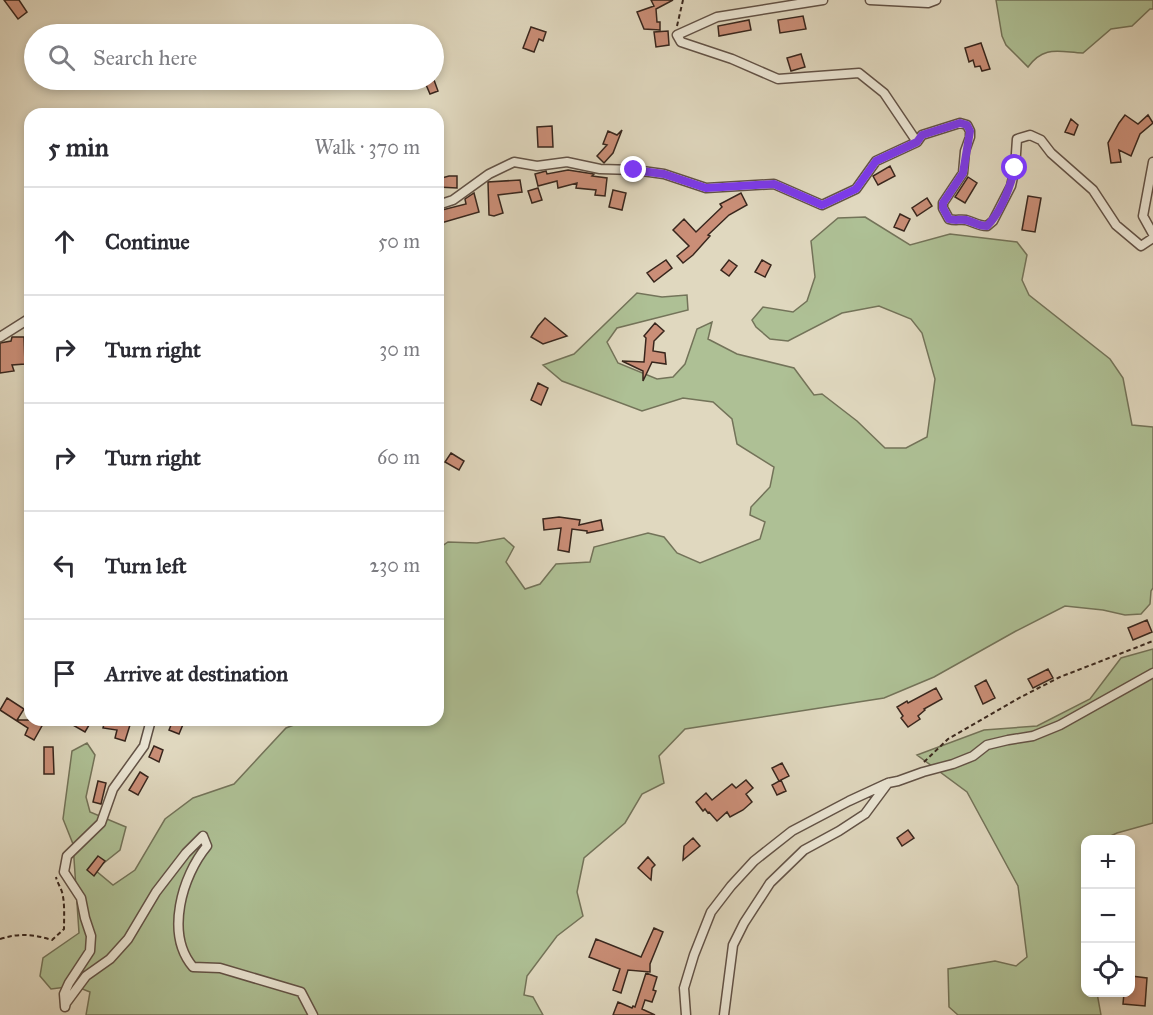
<!DOCTYPE html>
<html lang="en">
<head>
<meta charset="utf-8">
<style>
  :root { --surface:#fff; --page:#f7f7f7; --text:#2b2b33; --muted:#7c7c81; --line:#e1e1e2 }
  body { margin:0; font-family:"IM FELL Great Primer",serif; background:var(--page); color:var(--text) }
  .controls { position:absolute; right:18px; bottom:18px; display:grid; overflow:hidden; border-radius:12px; box-shadow:0 3px 9px #0003 }
  .controls button { width:54px; height:54px; display:grid; place-items:center; padding:0; border:0; border-bottom:2px solid var(--line); background:var(--surface); color:var(--text); font:30px sans-serif }
  .stop { position:absolute; width:18px; height:18px; margin:-14px; border:4px solid #7c3aed; border-radius:50%; background:#fff }
  .stop.end { background:#7c3aed; border-color:#fff; box-shadow:0 2px 6px #0008 }
  .list { margin:0; padding:0; list-style:none }
  h2 { display:flex; justify-content:space-between; align-items:center; height:78px; margin:0; padding:0 24px; font-size:26px }
  h2 small { font-size:20px; font-weight:400; color:var(--muted) }
  .list li { display:grid; grid-template-columns:39px 1fr auto; gap:18px; align-items:center; box-sizing:border-box; height:108px; padding:0 24px; border-top:2px solid var(--line) }
  .list b { display:block; font-size:22px; white-space:nowrap }
  .list em { font-size:20px; font-style:normal; color:var(--muted) }
  .icon { flex:none; width:33px; height:33px; fill:none; stroke:currentColor; stroke-width:2; stroke-linecap:round; stroke-linejoin:round }
  .map { position:relative; flex:none; width:1153px; height:1015px; overflow:hidden }
  .search { position:absolute; background:var(--surface); box-shadow:0 3px 9px #0003; left:24px; top:24px; width:420px; height:66px; display:flex; align-items:center; gap:15px; box-sizing:border-box; padding:0 21px; border-radius:33px; color:var(--muted); font-size:22px }
  .panel { position:absolute; background:var(--surface); box-shadow:0 3px 9px #0003; left:24px; top:108px; width:420px; height:618px; border-radius:18px }
  .map>svg:first-child { display:block }
</style>
</head>
<body>
<div class="map">
<svg width="1153" height="1015" viewBox="0 0 1153 1015">
  <rect width="100%" height="100%" fill="#e0d8bf"/>
  <filter id="stains"><feTurbulence type="fractalNoise" baseFrequency=".00333" numOctaves="4"/><feColorMatrix values="0 0 0 0 .2 0 0 0 0 .09 0 0 0 0 .02 0 0 0 .5 -.17"/></filter>
  <radialGradient id="worn" r=".72"><stop offset=".6" stop-color="#630" stop-opacity="0"/><stop offset="1" stop-color="#630" stop-opacity=".3"/></radialGradient>
  <path fill="#aec095" stroke="#737359" stroke-width="1.5" d="M996,0H1153V9H1150L1132,26L1111,29L1083,53C1059,52 1044,45 1028,67L1006,45L1002,36Z
    M865,217L910,245L950,234L1017,242L1027,255L1022,280L1029,295L1110,359L1123,378L1132,425L1153,427V588L1151,591L1150,604L1141,614L1125,615L1103,610L1065,606L1016,631L934,677L884,698L685,729L659,756L664,783L642,794L625,823L584,858L577,892L583,916L557,936L527,976L524,995L533,997L543,1015H86L90,992L75,986L51,989L40,976L43,958L79,933L73,844L63,819L72,751L87,743L95,755L86,797L90,812L126,827L120,850L95,870L113,885L135,870L165,819L193,798L234,784L286,728L299,723L310,722L312,720H438V549L448,542L477,543L504,538L514,547L506,562L525,589L540,584L556,564L590,562L594,547L648,533L664,537L677,553L700,563L760,539L765,522L750,515L751,507L770,487L774,467L737,444L732,419L713,402L683,398L642,411L562,381L543,365L574,354L637,293L662,297L687,295L688,310L617,328L607,342L618,363L657,379L673,377L685,364L697,329L712,322L708,339L737,354L794,368L814,395L822,394L857,421L885,448H906L927,437L935,379L922,333L911,319L879,306L842,313L788,341L770,339L756,327L752,320L763,307L793,312L807,301L815,277L811,241L838,218Z
    M1153,649V823L1117,833L1104,839L1086,840V992L1097,993L1101,1015H958L949,1007L948,969L995,961L1016,966L1027,957L1018,886L967,792L917,755L984,730L1037,726L1090,699L1121,658Z"/>
  <path fill="#ca8e77" stroke="#38261d" stroke-width="1.5" d="M4,0H19L27,12L18,19Z
    M651,0H673L656,9L657,22H660V30L644,29L637,12L654,6Z
    M803,16L806,29L780,33L778,20Z
    M749,20L751,30L719,36L718,26Z
    M531,27L546,32L543,41L539,39L534,52L523,48Z
    M668,31L669,45L656,47L654,32Z
    M981,43L990,69L982,71L980,66L975,67L973,60L969,62L965,48Z
    M801,54L805,67L791,71L787,58Z
    M424,80H434L438,91L430,94Z
    M1125,115L1138,124L1148,115L1153,123L1140,134L1131,156L1119,150L1121,162L1111,163L1108,143L1119,123Z
    M1071,119L1078,125L1074,135L1065,132Z
    M552,126L553,147H538L537,127Z
    M622,130L613,153L604,163L597,156L607,145L603,144L608,131L617,135Z
    M890,166L895,176L878,185L873,176Z
    M568,170L594,174L592,176L607,178L605,196L595,195L596,190L576,188L577,183L558,188L557,181L538,186L535,174L546,171L547,174Z
    M449,176H457V188L438,187V179Z
    M968,177L977,183L965,203L955,197Z
    M520,180L522,192L498,195L503,213L494,216L489,215L488,182Z
    M538,188L542,200L532,203L528,191Z
    M613,190L626,193L622,210L609,207Z
    M474,193L479,212L441,223V220L438,221V211L466,204L465,199Z
    M741,193L747,205L729,215L708,235L710,236L693,255L683,263L677,256L689,246L673,230L684,219L696,232L722,207L720,204Z
    M1028,196L1041,198L1035,232L1022,230Z
    M927,198L932,206L917,216L912,208Z
    M900,214L910,219L904,231L894,227Z
    M666,260L672,268L654,282L647,273Z
    M729,260L737,266L729,276L721,270Z
    M762,260L771,265L765,277L755,272Z
    M545,318L567,336L543,344L531,337L538,326Z
    M655,323L664,331L654,341L653,351L665,353L666,364L652,362L643,381V371L622,361L644,362L646,338L644,336Z
    M12,337H24L25,364L12,365L14,371L0,373V343L11,341Z
    M538,383L548,388L541,405L531,400Z
    M451,453L464,461L459,470L445,462Z
    M559,517L580,520L579,525L601,520L603,530L587,533V531L572,529L569,552L558,550L561,528L544,530L543,519Z
    M1147,620L1152,632L1133,640L1128,628Z
    M1048,669L1053,678L1033,688L1028,679Z
    M986,680L995,698L983,704L975,686Z
    M936,688L942,699L924,709L925,710L918,716L920,719L908,727L901,718L903,716L897,707L907,701L908,703Z
    M7,698L24,709L17,720H36L43,724L34,740L25,735L28,728L0,710Z
    M64,720H92L85,732Z
    M105,720L120,722L130,725L125,741L115,738L117,730L103,728Z
    M173,720H180L184,722L179,734L169,730Z
    M154,746L163,750L159,762L149,757Z
    M44,747H53L54,774H44Z
    M782,763L789,776L779,781L772,768Z
    M140,772L148,777L138,795L129,790Z
    M746,780L753,788L746,794L752,802L743,810L730,817L727,812L717,821L709,812L708,813L705,809L703,811L696,802L706,793L712,800L732,784L736,788Z
    M781,780L786,791L777,795L772,785Z
    M98,781L106,783L101,804L93,802Z
    M908,830L914,838L902,846L897,838Z
    M693,838L700,846L683,860L684,846Z
    M98,856L105,861L94,876L87,870Z
    M648,857L655,865L652,868L651,880L638,868Z
    M654,928L663,932L650,964V972L628,970L621,993L613,990L620,969L589,957L596,939L641,957Z
    M646,973L657,977L653,990L656,991L652,1002L645,1000L642,1009L655,1015H613L618,1002L632,1008L633,1006L635,1007Z
    M1131,976L1147,978L1145,1006L1123,1004L1124,993H1131Z"/>
  <g fill="none" stroke-linecap="round" stroke-linejoin="round">
    <defs>
      <path id="minor" d="M870,0L928,3L936,0
        M917,142L922,135L960,123L967,125L970,131V137L965,151L963,173L943,203V208L949,219C955,221 960,219 966,220C974,222 978,226 987,226L993,221L1011,186L1015,168L1017,139L1030,135L1041,140L1051,153L1093,190L1116,225L1141,246L1153,238
        M1153,162L1143,216L1153,234
        M438,205L453,200L489,174L514,162L537,166L567,162L600,169L635,170L664,174L706,188L774,184L822,205L856,189L876,161L917,142L884,93L859,73L778,79L732,59L681,42L677,35L717,17L823,0
        M0,337L27,320H30
        M151,720L144,746L113,789L101,823L67,856L64,872L81,898L85,918L91,936L90,951L69,983L64,994L65,1007L66,1003L86,976L110,959L128,939L156,892L186,853L203,836L207,846C182,876 165,934 193,967L220,968L301,992L313,1015
        M888,783L898,781L923,772L953,764L973,756L987,745L1008,740L1033,736L1060,725L1153,673
        M686,1015L684,988L694,955L711,912L731,886L754,861L792,831L849,801L888,783L865,814L839,831L804,850L770,883L744,923L733,945L724,1015"/>
    </defs>
    <use href="#minor" stroke="#625246" stroke-width="11"/>
    <path stroke="#38261d" stroke-width="2" stroke-dasharray="4.5 3" stroke-linecap="butt" d="M677,26L683,0
      M924,762L948,739L1021,697L1060,677L1153,641
      M0,939C19,933 33,934 52,940L64,929C64,917 65,903 62,892C60,886 57,882 56,877"/>
    <use href="#minor" stroke="#ebe6d5" stroke-width="8"/>
  </g>
  <g fill="none" stroke-linecap="round" stroke-linejoin="round">
    <path stroke="#7c3aed" stroke-width="8" d="M634,170L664,174L706,188L774,184L822,205L856,189L876,161L917,142L922,135L960,123L967,125L970,131L963,173L943,203V208L949,219C955,221 960,219 966,220C974,222 978,226 987,226C1001,212 1010,187 1015,168"/>
  </g>
  <rect width="100%" height="100%" filter="url(#stains)"/>
  <rect width="100%" height="100%" fill="url(#worn)"/>
</svg>
<div class="controls">
<button>+</button>
<button>−</button>
<button><svg class="icon" aria-label="locate" viewBox="0 0 24 24"><circle cx="12" cy="12" r="6"/><path d="M12 2v4M12 18v4M2 12h4M18 12h4"/></svg></button>
</div>
<div class="stop" style="left:1015px;top:168px"></div>
<div class="stop end" style="left:634px;top:170px"></div>
<div class="search"><svg class="icon" aria-label="search" viewBox="0 0 24 24"><circle cx="10" cy="10" r="6"/><path d="M15 15l6 6"/></svg>Search here</div>
<section class="panel">
<h2>5 min<small>Walk · 370 m</small></h2>
<ul class="list">
<li><svg class="icon" aria-label="ahead" viewBox="0 0 24 24"><path d="M12 20V5M6 11l6-6 6 6"/></svg><div><b>Continue</b></div><em>50 m</em></li>
<li><svg class="icon" aria-label="right" viewBox="0 0 24 24"><path d="M7 20v-9h11M14 6l5 5-5 5"/></svg><div><b>Turn right</b></div><em>30 m</em></li>
<li><svg class="icon" aria-label="right" viewBox="0 0 24 24"><path d="M7 20v-9h11M14 6l5 5-5 5"/></svg><div><b>Turn right</b></div><em>60 m</em></li>
<li><svg class="icon" aria-label="left" viewBox="0 0 24 24"><path d="M17 20v-9H6M10 6l-5 5 5 5"/></svg><div><b>Turn left</b></div><em>230 m</em></li>
<li><svg class="icon" aria-label="arrive" viewBox="0 0 24 24"><path d="M6 21V4h12l-3 4 3 4H6"/></svg><div><b>Arrive at destination</b></div></li>
</ul>
</section>
</div>
</body>
</html>
